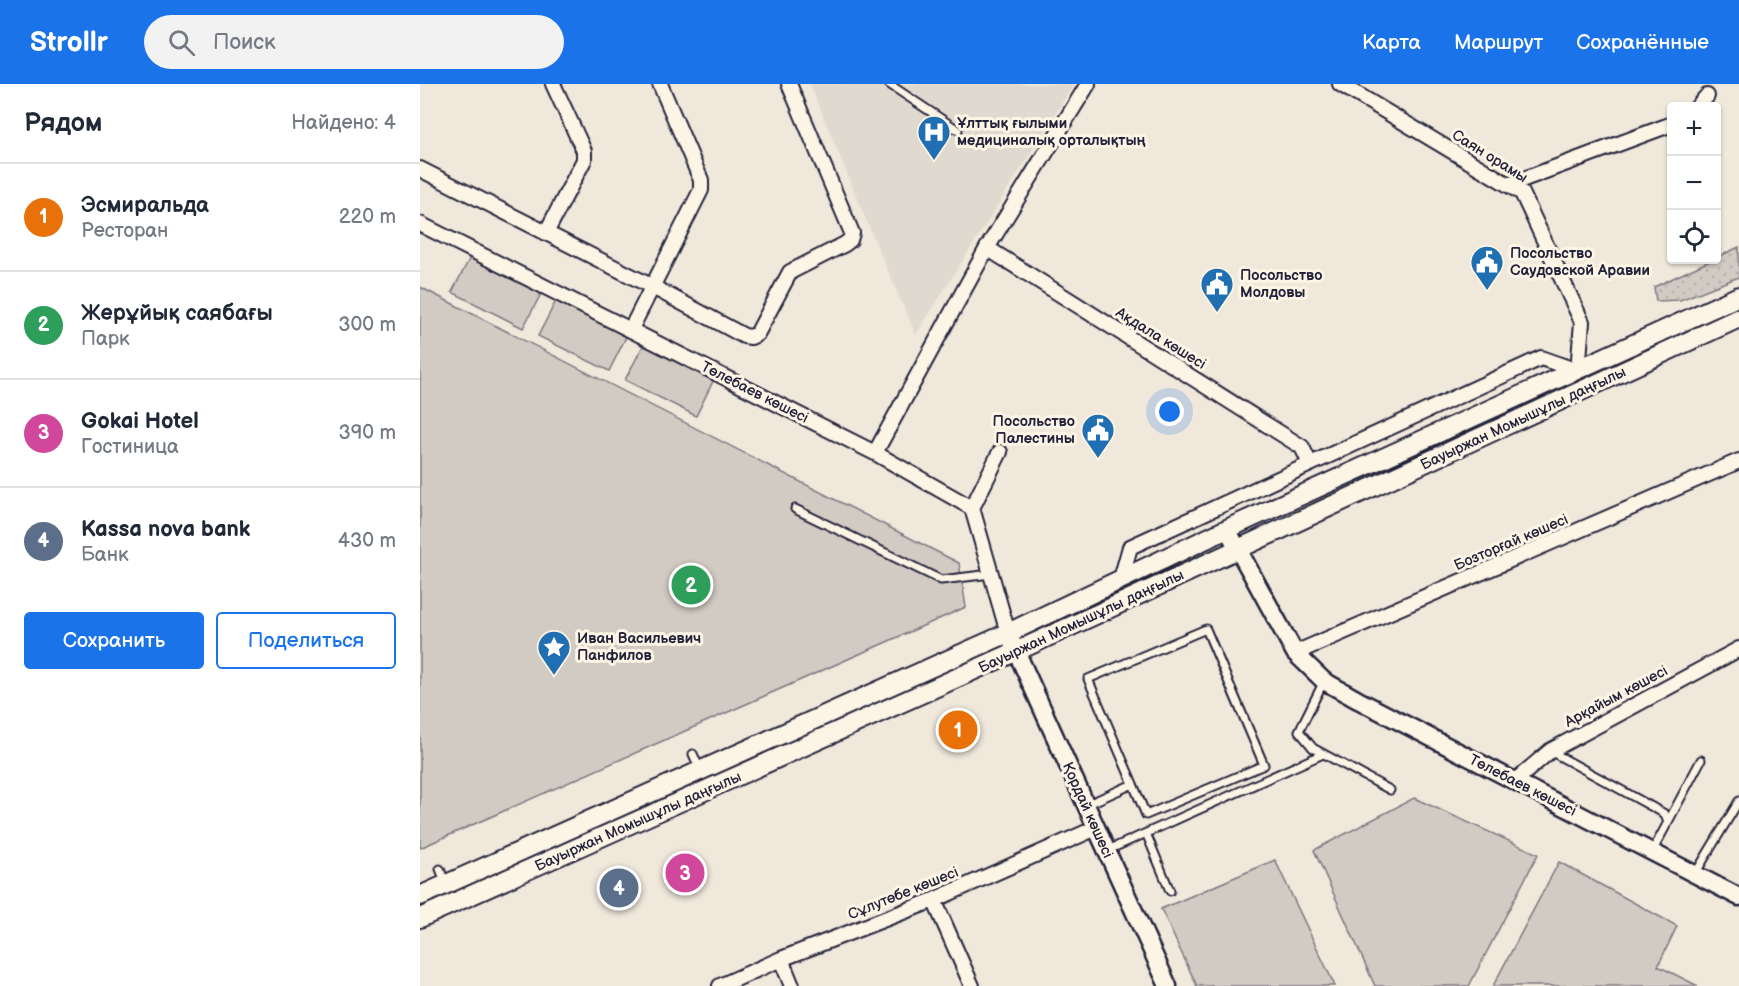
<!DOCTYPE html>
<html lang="ru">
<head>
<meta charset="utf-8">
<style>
  :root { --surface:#fff; --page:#f2f2f3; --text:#1f2937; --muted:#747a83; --line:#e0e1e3; --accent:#1a73e8 }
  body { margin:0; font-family:"Balsamiq Sans",sans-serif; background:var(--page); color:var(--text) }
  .controls { position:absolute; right:18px; top:18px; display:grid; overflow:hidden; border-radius:6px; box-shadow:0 2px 4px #0004 }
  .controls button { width:54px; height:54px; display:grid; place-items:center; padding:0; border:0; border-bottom:2px solid var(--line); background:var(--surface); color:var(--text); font:30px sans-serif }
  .you { position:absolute; left:750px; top:328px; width:21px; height:21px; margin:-15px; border:4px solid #fff; border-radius:50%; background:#1a73e8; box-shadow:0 0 0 9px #1a73e833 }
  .badge { display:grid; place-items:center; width:39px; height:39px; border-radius:50%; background:var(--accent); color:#fff; font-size:20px; font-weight:700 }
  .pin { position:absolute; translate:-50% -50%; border:3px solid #fff; box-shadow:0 2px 6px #0006 }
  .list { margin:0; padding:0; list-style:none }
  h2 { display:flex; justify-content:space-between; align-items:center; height:78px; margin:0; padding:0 24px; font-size:26px }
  h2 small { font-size:20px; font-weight:400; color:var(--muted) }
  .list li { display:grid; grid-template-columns:39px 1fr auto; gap:18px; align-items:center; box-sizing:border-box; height:108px; padding:0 24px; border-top:2px solid var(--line) }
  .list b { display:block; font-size:22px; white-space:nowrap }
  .list p { margin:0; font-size:20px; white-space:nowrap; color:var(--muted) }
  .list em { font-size:20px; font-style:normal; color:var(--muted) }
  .actions { display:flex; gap:12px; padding:18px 24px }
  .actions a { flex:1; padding:14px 0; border:2px solid var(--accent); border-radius:6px; text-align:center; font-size:21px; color:var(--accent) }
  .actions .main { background:var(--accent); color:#fff }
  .icon { flex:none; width:33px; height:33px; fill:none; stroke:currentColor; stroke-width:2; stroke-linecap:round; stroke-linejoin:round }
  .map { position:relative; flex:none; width:1319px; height:902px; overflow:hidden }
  header { display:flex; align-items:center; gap:36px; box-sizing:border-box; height:84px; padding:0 30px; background:var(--accent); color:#fff }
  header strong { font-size:28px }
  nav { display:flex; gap:33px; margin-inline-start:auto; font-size:21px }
  .search { width:420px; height:54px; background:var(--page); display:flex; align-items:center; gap:15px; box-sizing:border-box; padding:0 21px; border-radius:33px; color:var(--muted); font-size:22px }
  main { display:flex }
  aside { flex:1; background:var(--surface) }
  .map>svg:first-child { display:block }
</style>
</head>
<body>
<header>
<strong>Strollr</strong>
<div class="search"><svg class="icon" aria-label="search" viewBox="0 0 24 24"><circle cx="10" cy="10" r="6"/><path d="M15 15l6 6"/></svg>Поиск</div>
<nav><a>Карта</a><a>Маршрут</a><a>Сохранённые</a></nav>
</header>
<main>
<aside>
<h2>Рядом<small>Найдено: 4</small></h2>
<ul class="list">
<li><span class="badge" style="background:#e8710a">1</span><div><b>Эсмиральда</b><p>Ресторан</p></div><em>220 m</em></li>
<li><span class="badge" style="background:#2e9e5b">2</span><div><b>Жерұйық саябағы</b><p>Парк</p></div><em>300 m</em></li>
<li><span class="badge" style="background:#d1479c">3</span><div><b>Gokai Hotel</b><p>Гостиница</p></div><em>390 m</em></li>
<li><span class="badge" style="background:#5c6f8a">4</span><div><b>Kassa nova bank</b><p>Банк</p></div><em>430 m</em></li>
</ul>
<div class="actions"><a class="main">Сохранить</a><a>Поделиться</a></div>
</aside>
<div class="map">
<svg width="1319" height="902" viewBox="0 0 1319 902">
  <defs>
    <pattern id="grass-dots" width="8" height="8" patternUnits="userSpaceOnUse" patternTransform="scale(1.5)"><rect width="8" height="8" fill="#d1cbc3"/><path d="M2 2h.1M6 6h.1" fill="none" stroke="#b3aea8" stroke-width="1.8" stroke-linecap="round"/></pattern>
  </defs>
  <rect width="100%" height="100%" fill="#efe8db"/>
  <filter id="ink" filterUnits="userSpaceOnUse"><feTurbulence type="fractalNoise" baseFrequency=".0167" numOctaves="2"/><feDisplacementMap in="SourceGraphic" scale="12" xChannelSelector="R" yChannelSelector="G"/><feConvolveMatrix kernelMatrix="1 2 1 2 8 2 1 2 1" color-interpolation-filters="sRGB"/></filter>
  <g filter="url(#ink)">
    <path fill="#e0d9cf" d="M390,0H654L496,251L454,155Z"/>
    <path fill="url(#grass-dots)" stroke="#7a767f" stroke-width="1.5" d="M1319,163V193L1260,216L1236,217L1234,203Z"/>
    <path fill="#d1cbc3" stroke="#7a767f" stroke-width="1.5" d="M52,170L123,206L103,244L32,208Z
      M0,203L539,479L546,523L0,764Z
      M138,213L208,249L189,287L118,252Z
      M225,258L295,293L276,332L205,296Z
      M994,714L1118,770L1049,902H955L894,766Z
      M855,776L915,902H777L741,825Z
      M1139,778L1257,842L1238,882L1278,902H1073Z"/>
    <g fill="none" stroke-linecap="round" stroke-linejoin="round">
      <defs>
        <path id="service" d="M469,0L538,46
          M375,425L521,496L571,490
          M904,597L879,647L893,664L970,706
          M1130,667L1245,730L1248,738
          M273,670L280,686
          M666,721L713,700L726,731L844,681L786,545L668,595L713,700
          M726,749L750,807
          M686,767L903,670
          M1232,768L1281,676
          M20,785L26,800
          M1275,790L1319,717"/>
        <path id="minor" d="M1278,22L1287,12
          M0,85L231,202L324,252L331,253L337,250L370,188L425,160L430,156L432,149L369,0
          M1088,101L1252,40
          M0,140L455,369L552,424L588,549
          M126,149L164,76V67L133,0
          M567,164L882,363L890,380
          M211,245L281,106V96L240,0
          M455,369L567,164L668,0
          M552,424L580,368
          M701,495L710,463L1121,274L1158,287L1162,238L1102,109L920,0
          M875,569L1319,377
          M1095,697L1130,667L1319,565
          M514,816L552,902
          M361,875L372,902
          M300,902L361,875L514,816L676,744"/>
        <path id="tertiary" d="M807,445L875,569L904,597L938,616L1319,813
          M588,549L748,902"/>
        <path id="secondary" d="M0,812L588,549L807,445L1319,212
          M0,834L597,567L1319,234"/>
      </defs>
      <use href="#service" stroke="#22223b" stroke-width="11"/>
      <use href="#minor" stroke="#22223b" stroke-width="18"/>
      <use href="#tertiary" stroke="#22223b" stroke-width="21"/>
      <use href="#secondary" stroke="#22223b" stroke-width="22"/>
      <use href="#service" stroke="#fcf5e5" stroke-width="7"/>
      <use href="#minor" stroke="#fcf5e5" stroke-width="14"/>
      <use href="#tertiary" stroke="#fcf5e5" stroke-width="16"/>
      <use href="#secondary" stroke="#fcf5e5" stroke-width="18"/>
    </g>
  </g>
  <defs>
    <symbol id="hospital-pin" viewBox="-11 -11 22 30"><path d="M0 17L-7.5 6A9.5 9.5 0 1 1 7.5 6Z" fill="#1f6fb2" stroke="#fcf5e5"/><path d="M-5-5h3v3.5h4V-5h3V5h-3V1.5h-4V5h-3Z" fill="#fff"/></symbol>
    <symbol id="civic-pin" viewBox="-11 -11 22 30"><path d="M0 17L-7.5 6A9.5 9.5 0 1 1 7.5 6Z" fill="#1f6fb2" stroke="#fcf5e5"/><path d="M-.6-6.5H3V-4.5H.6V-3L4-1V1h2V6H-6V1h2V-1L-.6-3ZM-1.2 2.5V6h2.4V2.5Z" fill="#fff"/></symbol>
    <symbol id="sight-pin" viewBox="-11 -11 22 30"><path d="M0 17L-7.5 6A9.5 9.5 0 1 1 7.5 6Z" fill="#1f6fb2" stroke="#fcf5e5"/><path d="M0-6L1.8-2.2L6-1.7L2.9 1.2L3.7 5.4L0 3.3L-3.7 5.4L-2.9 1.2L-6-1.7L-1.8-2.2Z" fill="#fff"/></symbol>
  </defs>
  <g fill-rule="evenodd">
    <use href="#hospital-pin" x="495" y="29" width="38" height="52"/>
    <use href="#civic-pin" x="1048" y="159" width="38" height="52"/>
    <use href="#civic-pin" x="778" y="181" width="38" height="52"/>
    <use href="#civic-pin" x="659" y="327" width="38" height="52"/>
    <use href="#sight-pin" x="115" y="544" width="38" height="52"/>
  </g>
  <g text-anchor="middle" stroke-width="6" stroke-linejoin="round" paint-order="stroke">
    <g font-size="15" font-weight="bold" fill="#22223b" stroke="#fcf5e5" text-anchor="start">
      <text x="537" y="44">Ұлттық ғылыми<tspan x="537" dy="17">медициналық орталықтың</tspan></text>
      <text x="1090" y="174">Посольство<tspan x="1090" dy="17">Саудовской Аравии</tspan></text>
      <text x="820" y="196">Посольство<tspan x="820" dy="17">Молдовы</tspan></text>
      <text x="655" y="342" text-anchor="end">Посольство<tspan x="655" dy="17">Палестины</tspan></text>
      <text x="157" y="559">Иван Васильевич<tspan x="157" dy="17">Панфилов</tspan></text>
    </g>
    <g font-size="15" fill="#22223b" stroke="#fcf5e5">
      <text transform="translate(1070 72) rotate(32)" y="5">Саян орамы</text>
      <text transform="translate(741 254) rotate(32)" y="5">Ақдала көшесі</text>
      <text transform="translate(335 308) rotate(27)" y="5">Төлебаев көшесі</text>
      <text transform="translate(1103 334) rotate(-25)" y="5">Бауыржан Момышұлы даңғылы</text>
      <text transform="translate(1091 458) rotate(-23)" y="5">Бозторғай көшесі</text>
      <text transform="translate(661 537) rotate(-25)" y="5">Бауыржан Момышұлы даңғылы</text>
      <text transform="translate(1196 612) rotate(-28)" y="5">Арқайым көшесі</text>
      <text transform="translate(1103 701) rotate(27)" y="5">Төлебаев көшесі</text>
      <text transform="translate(668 726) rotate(66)" y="5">Қордай көшесі</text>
      <text transform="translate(218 737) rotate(-24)" y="5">Бауыржан Момышұлы даңғылы</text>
      <text transform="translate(483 809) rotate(-22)" y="5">Сұлутөбе көшесі</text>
    </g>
  </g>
</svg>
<div class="controls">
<button>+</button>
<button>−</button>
<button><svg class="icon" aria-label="locate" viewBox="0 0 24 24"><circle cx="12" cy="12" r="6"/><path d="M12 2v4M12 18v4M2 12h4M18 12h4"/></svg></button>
</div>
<div class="you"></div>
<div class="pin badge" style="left:538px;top:646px;background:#e8710a">1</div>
<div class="pin badge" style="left:271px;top:501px;background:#2e9e5b">2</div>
<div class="pin badge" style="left:265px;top:789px;background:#d1479c">3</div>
<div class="pin badge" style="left:199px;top:804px;background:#5c6f8a">4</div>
</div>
</main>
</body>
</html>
